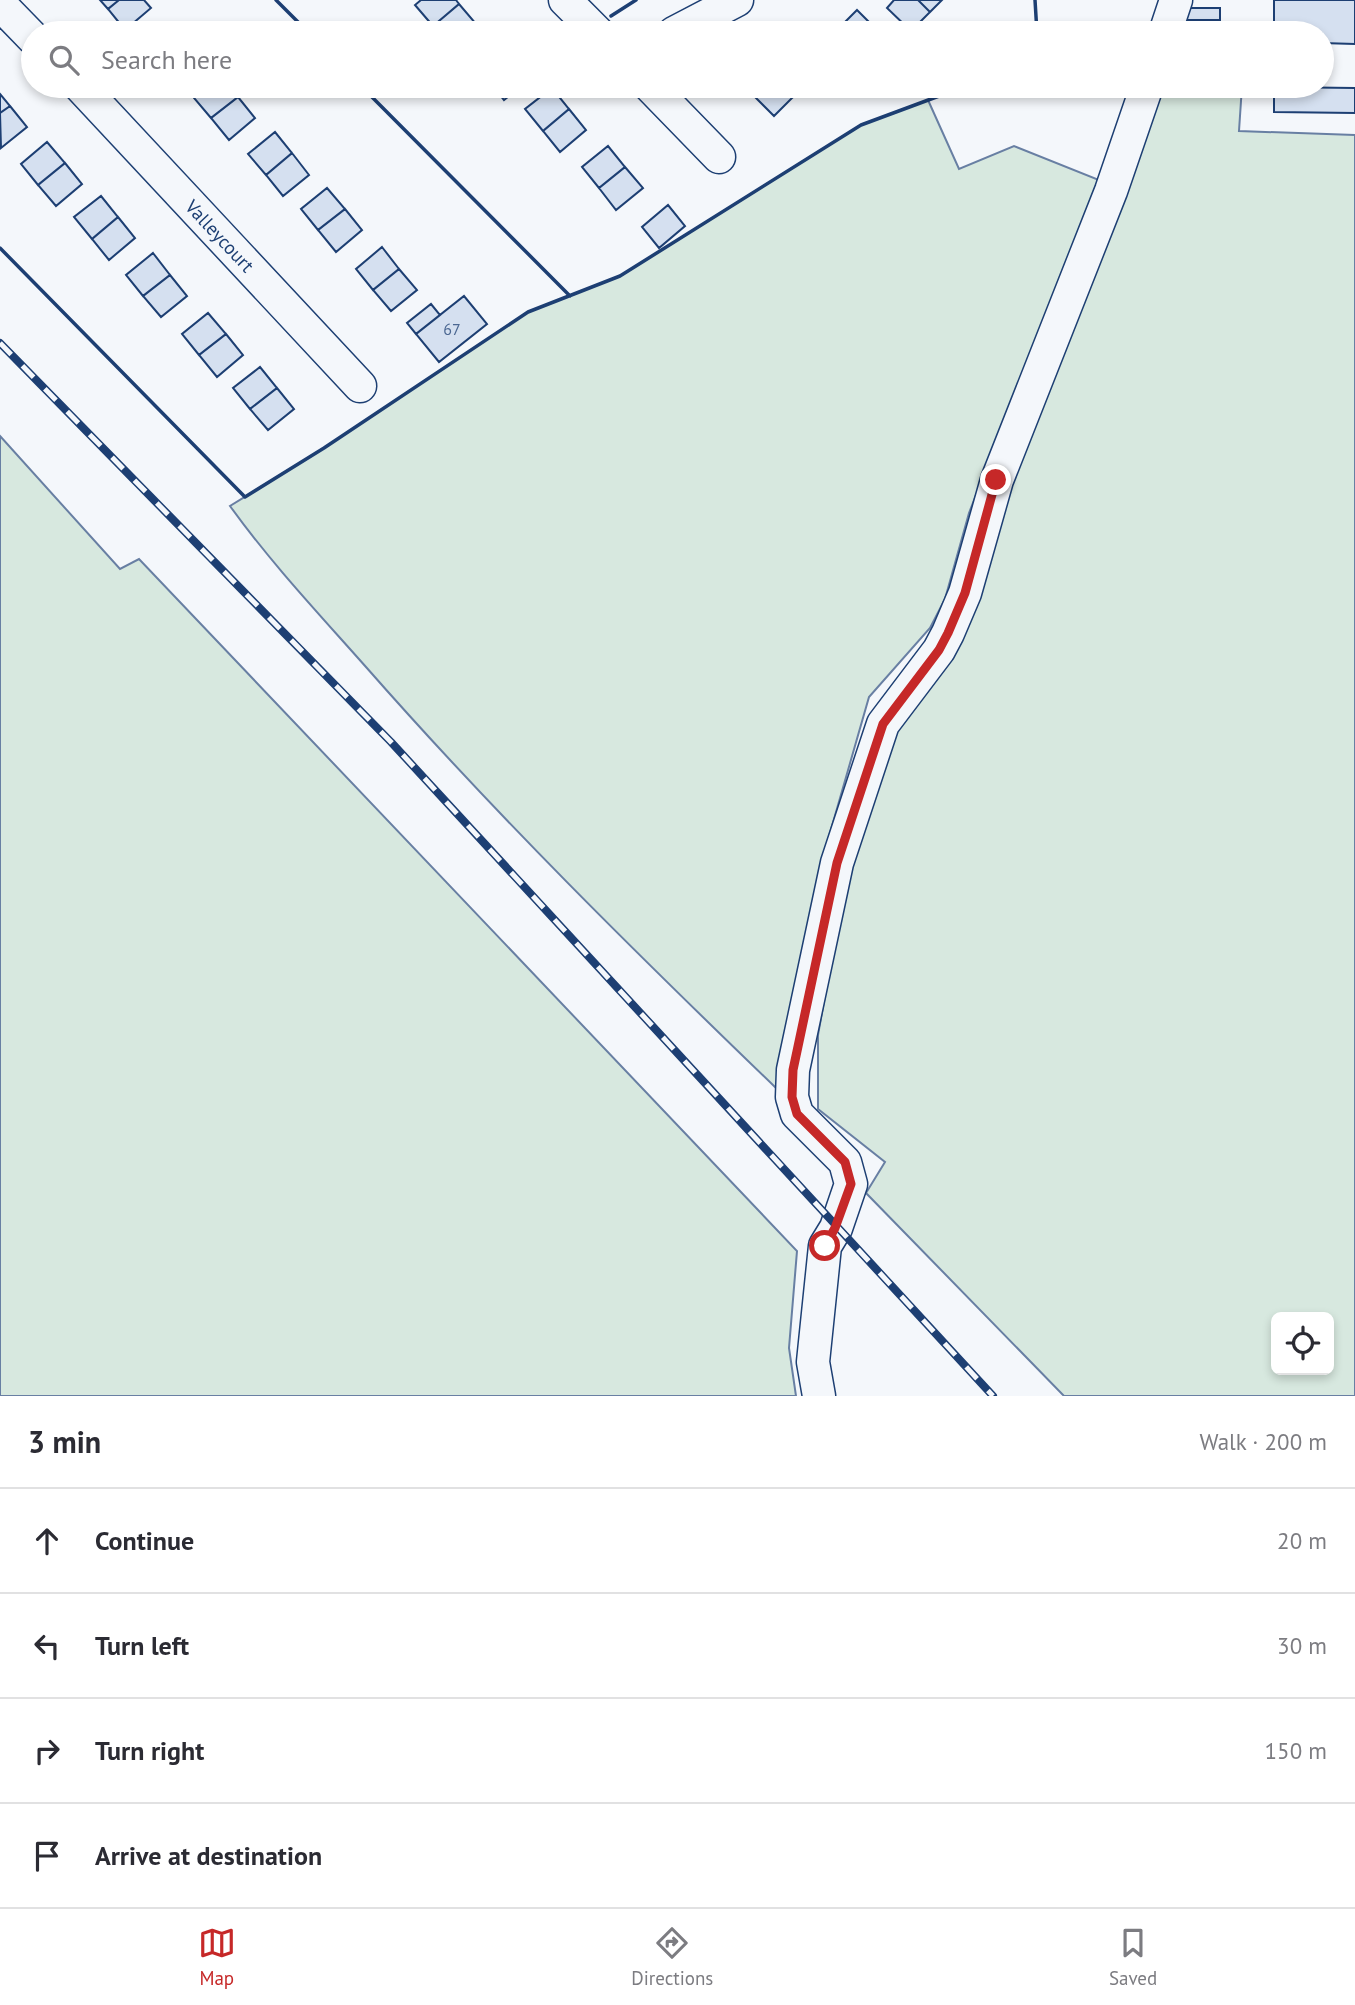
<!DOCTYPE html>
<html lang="en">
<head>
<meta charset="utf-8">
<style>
  :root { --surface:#fff; --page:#f7f7f7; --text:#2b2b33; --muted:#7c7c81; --line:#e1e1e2; --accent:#c62828 }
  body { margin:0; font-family:"PT Sans",sans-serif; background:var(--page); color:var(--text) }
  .controls { position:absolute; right:21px; bottom:21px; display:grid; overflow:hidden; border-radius:10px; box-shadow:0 4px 10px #0003 }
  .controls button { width:63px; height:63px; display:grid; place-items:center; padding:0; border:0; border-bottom:2px solid var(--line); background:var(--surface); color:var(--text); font:35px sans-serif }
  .stop { position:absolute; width:21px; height:21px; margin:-16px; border:5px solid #c62828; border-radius:50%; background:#fff }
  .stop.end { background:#c62828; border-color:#fff; box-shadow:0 2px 7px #0008 }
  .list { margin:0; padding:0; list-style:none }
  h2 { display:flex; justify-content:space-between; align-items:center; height:91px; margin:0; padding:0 28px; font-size:30px }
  h2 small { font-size:23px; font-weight:400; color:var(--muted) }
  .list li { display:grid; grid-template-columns:46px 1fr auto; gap:21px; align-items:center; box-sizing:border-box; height:105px; padding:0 28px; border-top:2px solid var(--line) }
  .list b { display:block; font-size:26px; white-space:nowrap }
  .list em { font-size:23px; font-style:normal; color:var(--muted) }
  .icon { flex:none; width:38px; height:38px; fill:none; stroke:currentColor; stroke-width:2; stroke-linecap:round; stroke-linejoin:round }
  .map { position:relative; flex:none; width:1355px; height:1396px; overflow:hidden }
  .search { position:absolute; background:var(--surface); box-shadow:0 4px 10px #0003; left:21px; right:21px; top:21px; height:77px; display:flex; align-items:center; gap:18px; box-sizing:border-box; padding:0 24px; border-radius:38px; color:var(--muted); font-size:26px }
  .sheet { height:511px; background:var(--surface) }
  nav { display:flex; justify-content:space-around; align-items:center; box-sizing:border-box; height:98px; border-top:2px solid var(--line); background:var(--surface); font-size:19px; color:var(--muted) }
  nav a { display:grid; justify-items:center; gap:4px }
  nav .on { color:var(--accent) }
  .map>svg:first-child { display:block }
</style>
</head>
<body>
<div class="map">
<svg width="1355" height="1396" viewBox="0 0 1355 1396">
  <rect width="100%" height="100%" fill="#f4f7fb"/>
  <path fill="#d7e8df" stroke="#687fa3" stroke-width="2" fill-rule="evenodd" d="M1159,86H1242L1239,131L1355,135V1396H1064L866,1193L885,1162L818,1109V1035L839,917L873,779L998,520ZM1276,1317H1329V1370H1276Z
    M928,100L959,169L1014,146L1099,180L969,513L945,599L930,628L869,697L826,847L776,1088C635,952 495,814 366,667C320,615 271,563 230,506L324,448L528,312L620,276L861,125Z
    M0,436L120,569L139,559L797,1251L789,1348L796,1396H0Z"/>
  <path fill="#d5e0f0" stroke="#1d3f73" stroke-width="2" d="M100,0H119L108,9Z
    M119,0H144L151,8L125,30L108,9Z
    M421,0H456L459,4L433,26L415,5Z
    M894,0H918L930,12L911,31L887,8Z
    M918,0H942L930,12Z
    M1274,0H1355V44L1322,43V33H1274Z
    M459,4L477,25L467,33H439L433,26Z
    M1183,8H1220V20H1183Z
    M857,10L880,33H842L838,29Z
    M169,23L178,33H156Z
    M209,86H229L238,97L211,118L194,98Z
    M493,86H522L504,100Z
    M756,86H782L793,97L774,116L750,92Z
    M782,86H804L793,97Z
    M1274,87L1355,88V113L1274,112Z
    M552,88L569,109L543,131L525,109Z
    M0,94L10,106L0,113Z
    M238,97L255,118L229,140L211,118Z
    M10,106L27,127L1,148L0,113Z
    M569,109L586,130L560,152L543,131Z
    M275,132L292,153L266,175L248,154Z
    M47,142L65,163L38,185L21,164Z
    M608,146L625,167L599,188L582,167Z
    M292,153L309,175L283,196L266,175Z
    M65,163L82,184L56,206L38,185Z
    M625,167L643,188L616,210L599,188Z
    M327,188L345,209L318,230L301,209Z
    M101,196L118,217L92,239L74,217Z
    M668,205L685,226L659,248L642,227Z
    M345,209L362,230L336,252L318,230Z
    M118,217L135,238L109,260L92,239Z
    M382,247L399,269L373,290L356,269Z
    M153,253L170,275L143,296L126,275Z
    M399,269L417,290L391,311L373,290Z
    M170,275L187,296L161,317L143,296Z
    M464,296L487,324L439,362L416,334Z
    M431,304L440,315L416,334L407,323Z
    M208,313L226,334L199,355L182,334Z
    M226,334L243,355L217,377L199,355Z
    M260,367L277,388L250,409L233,388Z
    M277,388L294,409L268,430L250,409Z"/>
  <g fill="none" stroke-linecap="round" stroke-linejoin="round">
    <defs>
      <g id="minor">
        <path d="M565,0L598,33"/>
        <path d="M0,4L33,38"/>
        <path d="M674,33L737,0"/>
        <path d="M1165,33L1176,0"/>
        <path id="s1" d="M80,86L360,386"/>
        <path d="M650,86L719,157"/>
        <path d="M819,1396L813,1362L825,1246L836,1228L851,1184L845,1162L797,1114L792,1097L793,1070L837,863L883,724L939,650L948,633L965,593L997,480L1111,191L1147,86"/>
      </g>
    </defs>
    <use href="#minor" stroke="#1d3f73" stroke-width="35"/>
    <use href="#minor" stroke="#f4f7fb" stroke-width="32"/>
    <defs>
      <path id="rail" d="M0,343L391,742L993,1396"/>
    </defs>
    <use href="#rail" stroke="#1d3f73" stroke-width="8"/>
    <use href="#rail" stroke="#f4f7fb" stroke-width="5" stroke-dasharray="16" stroke-linecap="butt"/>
    <path stroke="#1d3f73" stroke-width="3.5" d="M276,0L309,33
      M1035,0L1037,33
      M611,16L636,0
      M361,86L570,296
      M0,248L245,497L324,448L528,312L620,276L861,125L966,86"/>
  </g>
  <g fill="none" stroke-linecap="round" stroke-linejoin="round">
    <path stroke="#c62828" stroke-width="9" d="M825,1246L835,1228L851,1184L845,1162L797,1114L792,1097L793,1070L837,863L883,724L939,650L948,633L965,593L996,480"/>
  </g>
  <g text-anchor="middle" stroke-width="5" stroke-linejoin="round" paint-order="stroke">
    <g font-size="16" fill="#4b6792">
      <text x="452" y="335">67</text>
    </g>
    <g font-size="19" fill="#1d3f73" stroke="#f4f7fb">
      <text dy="7" stroke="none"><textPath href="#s1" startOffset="205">Valleycourt</textPath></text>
    </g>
  </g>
</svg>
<div class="controls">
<button><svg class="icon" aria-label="locate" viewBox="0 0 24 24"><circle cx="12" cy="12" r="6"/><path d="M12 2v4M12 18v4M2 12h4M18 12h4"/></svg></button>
</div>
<div class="stop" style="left:825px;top:1246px"></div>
<div class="stop end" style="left:996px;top:480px"></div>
<div class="search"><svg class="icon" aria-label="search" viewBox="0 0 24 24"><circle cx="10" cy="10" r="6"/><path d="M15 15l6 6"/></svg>Search here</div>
</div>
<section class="sheet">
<h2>3 min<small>Walk · 200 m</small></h2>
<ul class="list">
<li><svg class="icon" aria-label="ahead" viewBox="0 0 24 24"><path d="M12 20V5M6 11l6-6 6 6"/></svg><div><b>Continue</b></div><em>20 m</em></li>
<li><svg class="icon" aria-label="left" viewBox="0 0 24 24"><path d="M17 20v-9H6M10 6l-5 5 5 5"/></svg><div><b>Turn left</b></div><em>30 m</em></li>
<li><svg class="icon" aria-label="right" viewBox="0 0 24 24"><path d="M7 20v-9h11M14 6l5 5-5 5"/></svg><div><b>Turn right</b></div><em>150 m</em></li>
<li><svg class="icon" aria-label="arrive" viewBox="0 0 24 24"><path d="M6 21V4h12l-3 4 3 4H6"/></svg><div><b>Arrive at destination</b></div></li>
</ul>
</section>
<nav>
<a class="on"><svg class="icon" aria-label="map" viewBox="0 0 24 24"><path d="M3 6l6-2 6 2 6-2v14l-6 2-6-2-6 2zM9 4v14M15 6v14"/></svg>Map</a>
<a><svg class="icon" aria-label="directions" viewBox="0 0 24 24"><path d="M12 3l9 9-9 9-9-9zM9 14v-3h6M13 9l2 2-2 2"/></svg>Directions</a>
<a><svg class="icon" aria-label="saved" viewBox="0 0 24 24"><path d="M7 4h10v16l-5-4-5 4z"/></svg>Saved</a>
</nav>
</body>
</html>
